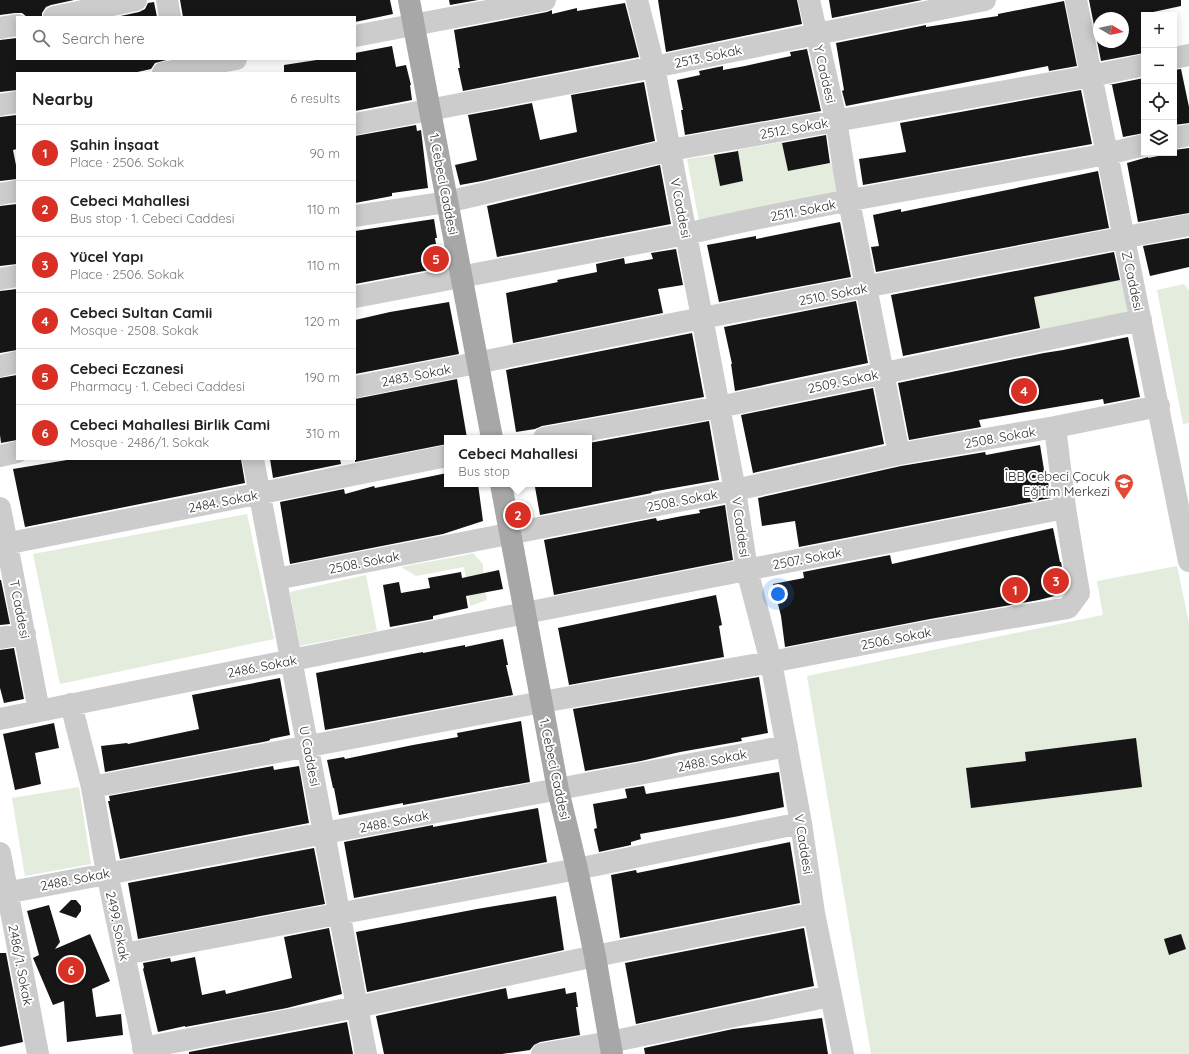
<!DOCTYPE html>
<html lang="en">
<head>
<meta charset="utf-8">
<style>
  :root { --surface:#fff; --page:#f6f6f6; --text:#222; --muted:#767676; --line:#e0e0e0; --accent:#d93025 }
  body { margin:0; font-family:Quicksand,sans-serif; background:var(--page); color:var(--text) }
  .controls { position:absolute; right:12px; top:12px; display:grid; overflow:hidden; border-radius:0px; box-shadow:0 2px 10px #0003 }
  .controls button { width:36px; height:36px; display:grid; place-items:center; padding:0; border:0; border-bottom:1px solid var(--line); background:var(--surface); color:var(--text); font:20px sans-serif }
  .compass { position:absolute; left:1093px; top:12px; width:36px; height:36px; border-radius:50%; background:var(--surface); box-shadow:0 2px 10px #0003; rotate:99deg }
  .you { position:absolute; left:778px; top:594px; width:14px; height:14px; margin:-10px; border:3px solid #fff; border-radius:50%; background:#1a73e8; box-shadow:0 0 0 6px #1a73e833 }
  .badge { display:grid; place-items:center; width:26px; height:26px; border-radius:50%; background:var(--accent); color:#fff; font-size:13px; font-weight:700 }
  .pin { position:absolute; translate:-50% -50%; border:2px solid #fff; box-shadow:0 1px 4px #0006 }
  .popup { position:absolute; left:444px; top:435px; width:148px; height:52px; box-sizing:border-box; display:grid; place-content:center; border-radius:0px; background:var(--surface); filter:drop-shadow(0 1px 3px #0005); font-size:13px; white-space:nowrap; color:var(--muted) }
  .popup b { font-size:15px; color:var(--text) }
  .popup::after { content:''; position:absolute; left:50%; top:100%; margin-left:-8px; border:8px solid transparent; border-top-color:var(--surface) }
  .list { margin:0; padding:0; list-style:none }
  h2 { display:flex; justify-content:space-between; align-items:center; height:52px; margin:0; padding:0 16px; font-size:17px }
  h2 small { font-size:13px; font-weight:400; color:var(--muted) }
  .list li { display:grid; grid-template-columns:26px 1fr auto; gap:12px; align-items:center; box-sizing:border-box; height:56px; padding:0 16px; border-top:1px solid var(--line) }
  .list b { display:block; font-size:15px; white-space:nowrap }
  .list p { margin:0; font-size:13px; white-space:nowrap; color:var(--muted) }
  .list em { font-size:13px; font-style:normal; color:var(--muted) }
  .icon { flex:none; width:22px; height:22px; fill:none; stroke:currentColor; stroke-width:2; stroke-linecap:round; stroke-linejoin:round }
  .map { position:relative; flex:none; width:1189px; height:1054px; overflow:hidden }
  .search { position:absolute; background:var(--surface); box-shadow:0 2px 10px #0003; left:16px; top:16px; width:340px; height:44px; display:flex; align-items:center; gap:10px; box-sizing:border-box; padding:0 14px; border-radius:0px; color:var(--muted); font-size:15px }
  .panel { position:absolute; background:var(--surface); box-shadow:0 2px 10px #0003; left:16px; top:72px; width:340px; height:388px; border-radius:0px }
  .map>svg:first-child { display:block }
</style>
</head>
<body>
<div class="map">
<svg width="1189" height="1054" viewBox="0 0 1189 1054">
  <rect width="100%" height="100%" fill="#fff"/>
  <path fill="#e3ecdd" d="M782,142L788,171L833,163L838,194L699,221L687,159L714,155L720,185L743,181L737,150Z
    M1124,279L1130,313L1040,331L1033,297Z
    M1184,284L1189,290V423L1183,424L1157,290Z
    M247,514L274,639L60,684L33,554Z
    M473,553L483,564V577L487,600L470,606L464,567L416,576L401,567L466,555Z
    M1177,566L1189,623V1054H871L807,676L1103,615L1097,581Z
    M366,575L377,631L300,646L290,592Z
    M79,787L91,864L25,876L12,798Z"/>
  <path fill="#161616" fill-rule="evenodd" d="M0,0H74L51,5L46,7L42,13V17H27L22,13H15L0,15Z
    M180,0H390L393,14L355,22V17H183Z
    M449,0H478L450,5Z
    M658,0H797L802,24L666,52Z
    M829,0H922L832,18Z
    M1089,0H1181V6L1144,14V53L1101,61ZM1099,18H1123V42H1099Z
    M1064,1L1077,66L1049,71L1048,66L846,106L842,91L844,90L836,43L926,25V27L998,16V14Z
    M154,2L157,17H116L139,12L145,9L148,3Z
    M625,3L639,57L463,91L458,68H460L454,30L547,12L552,10V14L577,8V11Z
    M17,38V59H170L155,63L151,69L133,73H17V90L0,92V40Z
    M392,46L396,67L406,65L411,85H410L412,100L355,111V73H284V65L323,59H355V53Z
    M807,49L821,111L685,135L681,110H683L677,80L700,75L699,71L723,66V70L745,66L791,56L790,52Z
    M1181,69L1189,107V123L1174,125V70Z
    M1144,78V133L1123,137L1112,85H1109Z
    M644,82L655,141L482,181L460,185L455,165L477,160L468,115L532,103L540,140L577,132L571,95Z
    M1081,90L1092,144L863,185L859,159L906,152L900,123Z
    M17,115V149L13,150L17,170V179L0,181V117Z
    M416,125L417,131L421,130L428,188L392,193V196L355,203V136Z
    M826,135L830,163L788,171L782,143Z
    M1189,148V213L1138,222L1127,163L1148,157V158L1174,153V150Z
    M738,151L743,181L720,186L714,155Z
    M660,165L671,224L497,257L487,206Z
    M1098,171L1109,228L876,272L871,247L879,246L873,215L901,209V212Z
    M17,204V264L0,266V206Z
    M434,219L437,238H435L440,268L355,284V231Z
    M840,222L851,277L719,302L707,245L756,236V239Z
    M1189,238V267L1150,276L1143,246Z
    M676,249L683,285L658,289L663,313L513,343L506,293L558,282L557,280L597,272L596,264L624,258L625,264L653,259L651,253Z
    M1114,252L1120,280L1034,297L1040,328L903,356L891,295Z
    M17,289V350L0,353V291Z
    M856,301L868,363L735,391L731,364H732L724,327Z
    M449,302L459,354L355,374V320L390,312Z
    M692,333L704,397L542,426L535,429L516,432L506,370Z
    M1128,337L1140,397L1104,404L1103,399L979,420L981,427L909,440L898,383L1044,353L1063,350Z
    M17,375V440L1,443L0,435V378Z
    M457,379L467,438H447V444L355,462V399Z
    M873,388L884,444L753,473L741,415Z
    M709,421L719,480L651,492L652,493L540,515L535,487L553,484H589V443Z
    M1040,445L1045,476H1047L1051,498L799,547L795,521L762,526L758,498L901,466L985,452L986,455Z
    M73,459H241L245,483L25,527L13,469Z
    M270,459H340L341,464L273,478Z
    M447,473V484H478L483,521L443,534L290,564L280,502L344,489L345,494L374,486L375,488Z
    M725,505L733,560L554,595L544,540L656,518L657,521L682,516L700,513L699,510Z
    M1053,528L1060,562H1061L1066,590L1062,594L1039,600L930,619L785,647L781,616L773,584L804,578L803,572L890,555L892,564Z
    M499,570L503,589L466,596L468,608L433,616V619L390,627L383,585L399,582L401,593L430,588L428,578L461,572L462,578Z
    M0,580H1L10,624L0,625Z
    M716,595L722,625L719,626L724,657L569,685L558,628Z
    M503,639L508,665H506L513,695L325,730L316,673L423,652V653L465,645V647Z
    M14,648L24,699L4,703L0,688V650Z
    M759,677L768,733L741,738L742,741L680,752L641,761L585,771L573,709Z
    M280,678L290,735L270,739V740L268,741L105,772L101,746L127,743L128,744L199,729L192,695Z
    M521,721L530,782L403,805V803L339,815L334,788H333L327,760L344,757L345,759L413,745L458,737L457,733Z
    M54,723L59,748L35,753L41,784L15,790L3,734Z
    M1136,738L1142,787L971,808L966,768L1026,761L1025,752Z
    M273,766L274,770L299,766L309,823L120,859L108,801H110L109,796Z
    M779,772L784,807L734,817L640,834L641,839L631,842V845L599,852L594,829L597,828L593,804L627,798L625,789L644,786L646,794Z
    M538,808L547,862L354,898L344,842L433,825V827Z
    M790,842L800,903L620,938L611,875L636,870L637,873Z
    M314,848L325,904L138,939L128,883Z
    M556,896L564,950L367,992L356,932L477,909Z
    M71,900H76L81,906V911L76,918L59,912Z
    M49,905L60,942L55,949L90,934L110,981L92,989L96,1017L121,1014L123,1035L67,1042L64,1001L53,1005L33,958L39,955L27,911Z
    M329,928L342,994L287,1008L185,1027V1026L158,1032L143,969L144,968L143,963L170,958L171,962L195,957L202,995L225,990L226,994L292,978L284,937Z
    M804,928L814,986L636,1024L625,963Z
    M1181,934L1186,949L1169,955L1164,939Z
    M0,953H6L23,1042L0,1047Z
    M506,988L508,999L565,988L566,994L576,992L578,1007H576L580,1035L540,1042L534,1045L530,1050L502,1054H384L376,1016Z
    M822,1018L828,1054H645L644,1048L733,1029Z
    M347,1022L353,1054H189V1052Z"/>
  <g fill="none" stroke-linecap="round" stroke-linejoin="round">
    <path stroke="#ccc" stroke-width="22" d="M167,0L170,17
      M637,0L654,67L735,490L747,570L771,662L801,823L814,913L843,1054
      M809,0L836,120L849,201L899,454
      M1076,0L1189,561
      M54,17L136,0
      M0,28L17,25
      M355,36L545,0
      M1174,58L1189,55
      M163,73L236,59
      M0,105L17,102
      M355,124L654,67L985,0
      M1174,138L1189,135
      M0,194L17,191
      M355,216L447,202L670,150L1091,76L1144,65
      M0,279L17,276
      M355,297L686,234C825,202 967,180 1107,154L1144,145
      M0,366L17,362
      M355,387L702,318L1189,225
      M544,438L719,407L1141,320
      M0,456L17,452
      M253,459L366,1054
      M0,508L39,711
      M0,545L447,456
      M276,579L735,490L899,454L1055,427L1159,406
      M0,638L25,634
      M71,704L92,787L107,873L145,1054
      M0,719L525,613L1065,508
      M92,787L542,702L771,662L932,631L1068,608L1079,593L1065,508L1055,427
      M0,853L38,1054
      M0,894L787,746
      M124,954L577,869L801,823
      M143,1048L357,1007L595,956L814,913
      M542,1054L610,1042L830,996"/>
    <path stroke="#a7a7a7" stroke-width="22" d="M409,0L492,438
      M501,484L558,790L577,869L595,956L612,1054"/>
  </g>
  <defs>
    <symbol id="school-pin" viewBox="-11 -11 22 30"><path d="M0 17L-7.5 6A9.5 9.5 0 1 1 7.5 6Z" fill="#e54833" stroke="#fff"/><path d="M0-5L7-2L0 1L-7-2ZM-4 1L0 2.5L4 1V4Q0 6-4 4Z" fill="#fff"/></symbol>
  </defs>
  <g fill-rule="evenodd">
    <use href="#school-pin" x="1113" y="472" width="22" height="30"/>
  </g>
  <g text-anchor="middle" stroke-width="4" stroke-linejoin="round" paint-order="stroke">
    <g font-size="13" fill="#2f2f2f" stroke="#fff">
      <text transform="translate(708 56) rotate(-12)" y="5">2513. Sokak</text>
      <text transform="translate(825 74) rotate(77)" y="5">Y Caddesi</text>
      <text transform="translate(794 128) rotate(-10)" y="5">2512. Sokak</text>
      <text transform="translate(444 184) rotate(79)" y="5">1. Cebeci Caddesi</text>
      <text transform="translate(681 208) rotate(79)" y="5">V Caddesi</text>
      <text transform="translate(803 210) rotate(-11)" y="5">2511. Sokak</text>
      <text transform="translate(1133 281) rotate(78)" y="5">Z Caddesi</text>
      <text transform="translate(833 294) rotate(-11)" y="5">2510. Sokak</text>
      <text transform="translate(416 375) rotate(-11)" y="5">2483. Sokak</text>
      <text transform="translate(843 381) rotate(-12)" y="5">2509. Sokak</text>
      <text transform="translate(1000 437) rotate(-10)" y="5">2508. Sokak</text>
      <text transform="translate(682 500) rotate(-11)" y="5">2508. Sokak</text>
      <text transform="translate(223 501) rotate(-11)" y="5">2484. Sokak</text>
      <text transform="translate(741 527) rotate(82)" y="5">V Caddesi</text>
      <text transform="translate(807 558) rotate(-11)" y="5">2507. Sokak</text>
      <text transform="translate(364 562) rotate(-11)" y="5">2508. Sokak</text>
      <text transform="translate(20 609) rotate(79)" y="5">T Caddesi</text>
      <text transform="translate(896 638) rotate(-11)" y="5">2506. Sokak</text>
      <text transform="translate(262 666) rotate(-11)" y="5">2486. Sokak</text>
      <text transform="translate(310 756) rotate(79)" y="5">U Caddesi</text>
      <text transform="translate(712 760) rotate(-11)" y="5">2488. Sokak</text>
      <text transform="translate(555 769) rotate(78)" y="5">1. Cebeci Caddesi</text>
      <text transform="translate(394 821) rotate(-11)" y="5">2488. Sokak</text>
      <text transform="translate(804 844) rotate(81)" y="5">V Caddesi</text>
      <text transform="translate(75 879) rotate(-11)" y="5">2488. Sokak</text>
      <text transform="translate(118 926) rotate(78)" y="5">2499. Sokak</text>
      <text transform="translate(21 965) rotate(79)" y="5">2486/1. Sokak</text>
    </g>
    <g font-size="13" fill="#2f2f2f" stroke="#fff" text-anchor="end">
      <text x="1110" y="481">İBB Cebeci Çocuk<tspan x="1110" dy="15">Eğitim Merkezi</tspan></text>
    </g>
  </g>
</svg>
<div class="controls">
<button>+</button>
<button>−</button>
<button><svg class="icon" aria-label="locate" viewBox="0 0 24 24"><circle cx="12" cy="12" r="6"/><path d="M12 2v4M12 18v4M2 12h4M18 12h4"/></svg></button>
<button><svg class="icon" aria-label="layers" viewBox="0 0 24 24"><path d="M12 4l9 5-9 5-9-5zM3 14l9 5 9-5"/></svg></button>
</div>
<svg class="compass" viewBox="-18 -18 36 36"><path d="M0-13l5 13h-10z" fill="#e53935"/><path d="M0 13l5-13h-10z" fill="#767676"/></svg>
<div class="you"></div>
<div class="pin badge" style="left:1015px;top:590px">1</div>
<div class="pin badge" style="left:518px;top:515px">2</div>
<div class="popup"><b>Cebeci Mahallesi</b>Bus stop</div>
<div class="pin badge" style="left:1056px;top:581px">3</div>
<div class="pin badge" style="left:1024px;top:391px">4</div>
<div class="pin badge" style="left:436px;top:259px">5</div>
<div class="pin badge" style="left:71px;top:970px">6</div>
<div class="search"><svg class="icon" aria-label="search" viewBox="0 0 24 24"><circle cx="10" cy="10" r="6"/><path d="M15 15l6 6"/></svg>Search here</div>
<section class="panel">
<h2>Nearby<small>6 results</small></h2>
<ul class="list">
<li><span class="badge">1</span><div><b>Şahin İnşaat</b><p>Place · 2506. Sokak</p></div><em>90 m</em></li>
<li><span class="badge">2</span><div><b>Cebeci Mahallesi</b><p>Bus stop · 1. Cebeci Caddesi</p></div><em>110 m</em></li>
<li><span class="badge">3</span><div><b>Yücel Yapı</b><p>Place · 2506. Sokak</p></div><em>110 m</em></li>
<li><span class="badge">4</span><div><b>Cebeci Sultan Camii</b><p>Mosque · 2508. Sokak</p></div><em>120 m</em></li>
<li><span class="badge">5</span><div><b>Cebeci Eczanesi</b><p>Pharmacy · 1. Cebeci Caddesi</p></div><em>190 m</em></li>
<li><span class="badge">6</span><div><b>Cebeci Mahallesi Birlik Cami</b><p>Mosque · 2486/1. Sokak</p></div><em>310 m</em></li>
</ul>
</section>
</div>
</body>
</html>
